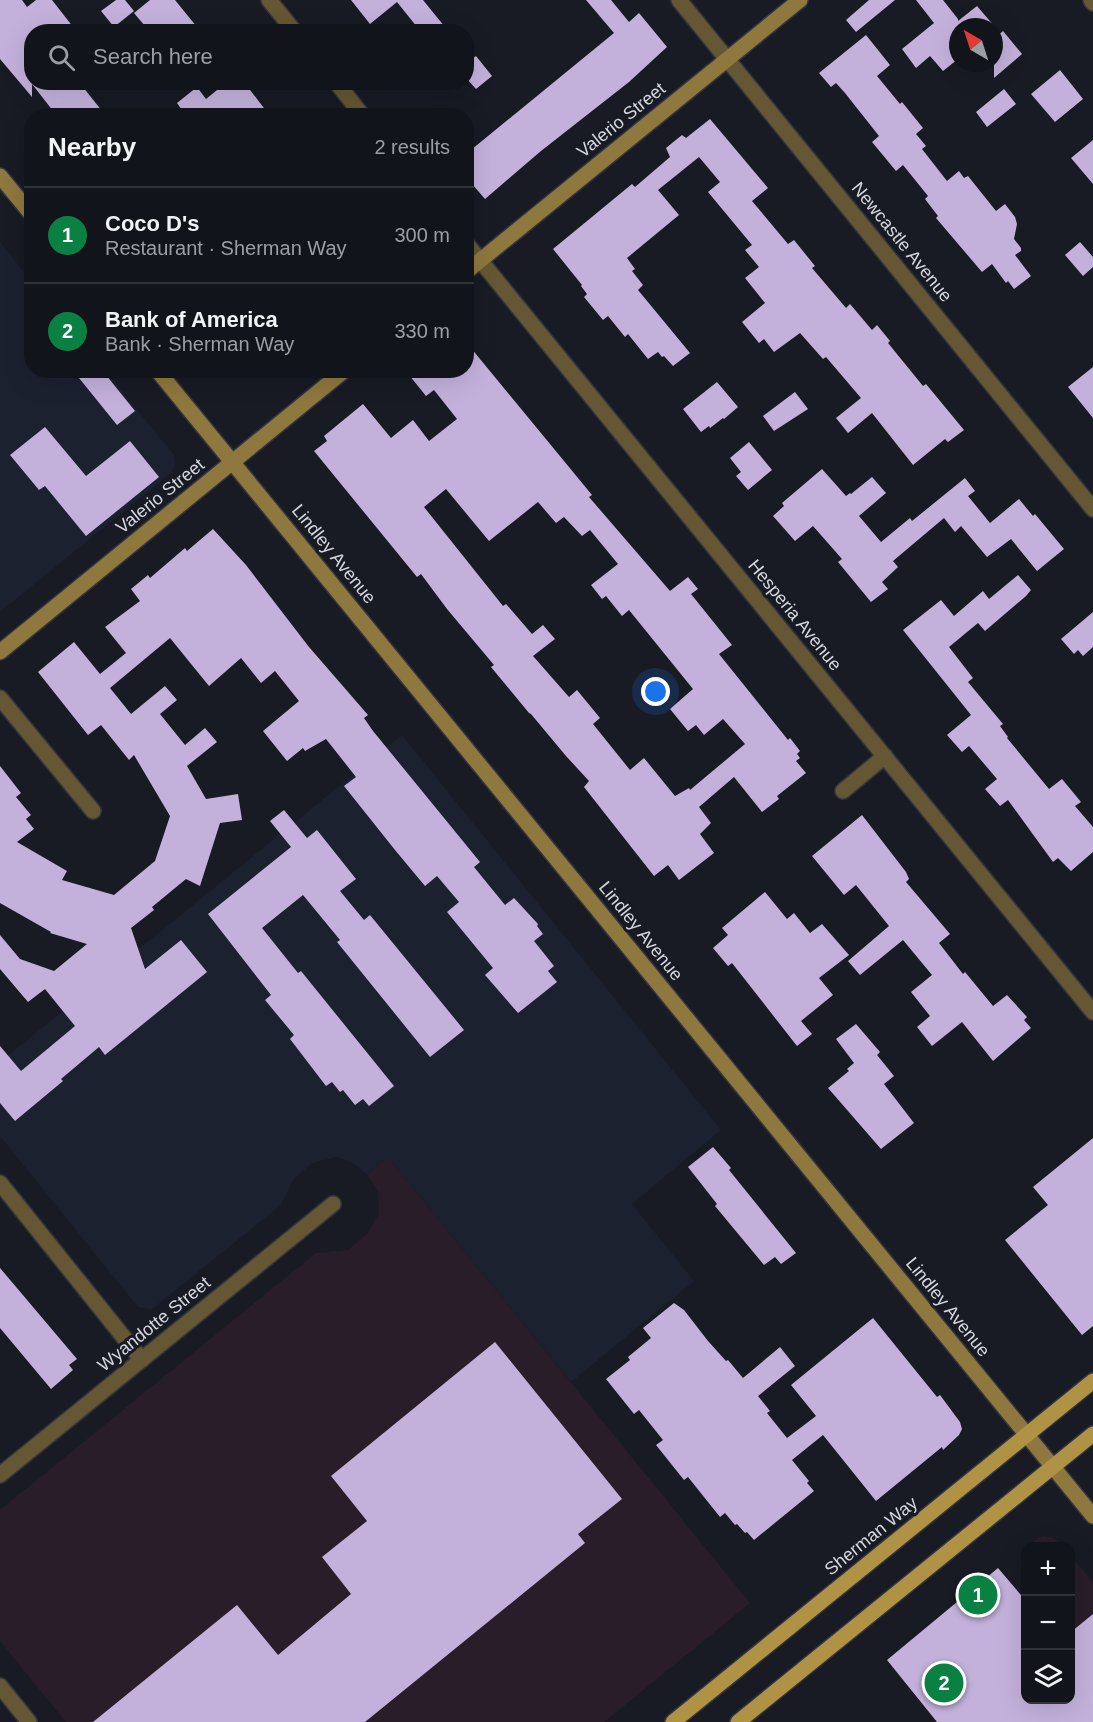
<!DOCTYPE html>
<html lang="en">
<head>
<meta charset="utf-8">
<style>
  :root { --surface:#12141b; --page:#1b1d24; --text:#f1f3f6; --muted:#9c9ea3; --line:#31333a; --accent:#0b8043 }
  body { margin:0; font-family:Arial,sans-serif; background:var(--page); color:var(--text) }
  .controls { position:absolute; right:18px; bottom:18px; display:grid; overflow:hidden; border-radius:12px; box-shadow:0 6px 24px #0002 }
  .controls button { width:54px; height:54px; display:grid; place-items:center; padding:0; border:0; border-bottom:2px solid var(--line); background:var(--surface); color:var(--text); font:30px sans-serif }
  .compass { position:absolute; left:949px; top:18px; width:54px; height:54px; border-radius:50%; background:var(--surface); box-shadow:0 6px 24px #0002; rotate:321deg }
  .you { position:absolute; left:656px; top:692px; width:21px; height:21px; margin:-15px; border:4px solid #fff; border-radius:50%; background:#1a73e8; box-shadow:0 0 0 9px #1a73e833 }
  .badge { display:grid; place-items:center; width:39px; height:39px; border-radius:50%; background:var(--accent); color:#fff; font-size:20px; font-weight:700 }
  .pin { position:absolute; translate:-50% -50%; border:3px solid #fff; box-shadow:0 2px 6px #0006 }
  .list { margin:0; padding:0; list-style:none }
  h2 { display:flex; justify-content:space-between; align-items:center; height:78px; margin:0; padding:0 24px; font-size:26px }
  h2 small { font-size:20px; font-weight:400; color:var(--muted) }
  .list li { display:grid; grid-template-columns:39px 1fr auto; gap:18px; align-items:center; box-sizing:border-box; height:96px; padding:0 24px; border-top:2px solid var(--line) }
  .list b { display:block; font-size:22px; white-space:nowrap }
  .list p { margin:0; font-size:20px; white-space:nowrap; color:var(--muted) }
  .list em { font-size:20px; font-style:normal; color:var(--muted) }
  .icon { flex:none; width:33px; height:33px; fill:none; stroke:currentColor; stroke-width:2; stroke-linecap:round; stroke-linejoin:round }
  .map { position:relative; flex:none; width:1093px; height:1722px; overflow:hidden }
  .search { position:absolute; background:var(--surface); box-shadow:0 6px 24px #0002; left:24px; top:24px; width:450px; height:66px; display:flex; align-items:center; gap:15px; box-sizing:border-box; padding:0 21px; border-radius:24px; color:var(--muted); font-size:22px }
  .panel { position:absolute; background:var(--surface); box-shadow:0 6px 24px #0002; left:24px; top:108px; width:450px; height:270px; border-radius:24px }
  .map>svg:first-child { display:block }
</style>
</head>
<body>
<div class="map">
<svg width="1093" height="1722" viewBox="0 0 1093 1722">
  <rect width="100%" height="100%" fill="#181b24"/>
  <path fill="#2a1d2a" d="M388,1157L750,1603L604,1722H66L0,1641V1510L316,1253L348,1250L368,1233L379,1213L378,1191L367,1174Z
    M1045,1536L1054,1538L1063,1546H1026L1040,1537Z
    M1071,1556L1093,1582V1722H1044L1026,1700H1070Z"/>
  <path fill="#1c2130" d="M0,242L31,281L32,370L105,371L174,455L175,464L172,472L0,612Z
    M402,735L721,1130L632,1204L694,1281L571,1382L388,1157L367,1174L351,1162L337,1157L312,1163L293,1180L281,1205L152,1309L138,1307L0,1136V1062Z"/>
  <path fill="#c3b1db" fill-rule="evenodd" d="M0,0H22L27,7L36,0H52L77,32H32V82H79L106,116H57L32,84V97L0,59Z
    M116,0H125L134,11L114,27L101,11Z
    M150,0H175L201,32H150L134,13Z
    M351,0H423L449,32H421L397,2L370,24Z
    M586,0H611L629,22L639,13L667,47L629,82L541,151L485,199L466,177V154L614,33Z
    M869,0H895L856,32L846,20Z
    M916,0H943L958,19V21L977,6L995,27H958V59L943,71L930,56L916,68L902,49L934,23Z
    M1003,31L1022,54L994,78V39Z
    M866,35L890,65L877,76L900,104L902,102L923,128L916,134L926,146L922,149L947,181L959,171L964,178L968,176L996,211L1005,204L1015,217L1017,224L1014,239L1021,248V251L1015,255L1031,276L1014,289L1008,281L1006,283L992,264L982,272L936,218L938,216L925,199L928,196L903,165L896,171L872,142L879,136L845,93L836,83L831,87L819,73Z
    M476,56L492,76L476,89L466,78V64Z
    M1060,70L1083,99L1055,122L1031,94Z
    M227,82H244L270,116H186L177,103L197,87L206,99Z
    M1004,89L1016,104L987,127L976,112Z
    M710,119L768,188L752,201L788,244L794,240L815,266L812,268L846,308L850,304L872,330L877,325L890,341L888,343L923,386L926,384L964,430L948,442L945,439L913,465L872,413L848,433L836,418L861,398L826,357L823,359L800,333L774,352L764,339L759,343L742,322L765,303L745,278L759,267L745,250L752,245L708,192L720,182L699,157L658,190L679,215L627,258L635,269L632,271L643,285L638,290L690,353L673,366L664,356L662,357L658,352L648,359L628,334L625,337L608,316L603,320L584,297L587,294L581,286L582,285L553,249L632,184L635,187L670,157L666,148L682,135L686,138Z
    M1093,140V184L1071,158Z
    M1080,242L1093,257V267L1083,276L1065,255Z
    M466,342L592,495L589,497L670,591L688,577L698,589L691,594L732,645L719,654L788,740L790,738L800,751L797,754L800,758L796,761L806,773L777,796L779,799L762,812L734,777L699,807L711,823L700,834L714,853L679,880L668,865L654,876L584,787L589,781L566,756L531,714L529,713L491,667L494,665L447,609L421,574L417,577L314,451L327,441L324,436L363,404L391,438L413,420L429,441L457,419L434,390L426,396L405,370H466ZM446,489L489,541L538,502L556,523L564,517L582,536L590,530L618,564L591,585L602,599L606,596L622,616L629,610L693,689L670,709L688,731L696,725L704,735L723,719L745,744L690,790L689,788L675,796L644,758L630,770L593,724L600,718L577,690L569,697L533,656L555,639L543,625L532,634L506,604L503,606L424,507Z
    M1093,367V418L1068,387Z
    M86,370H102L135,411L117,425L79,378Z
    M717,382L738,407L724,419L723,418L710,428L709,426L701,432L683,409Z
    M795,392L808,409L774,431L763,416Z
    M45,427L86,476L130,441L159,477L86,536L45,486L39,490L10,455Z
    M749,442L772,470L748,490L736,476L741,472L730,458Z
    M822,469L846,496L850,493L851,494L872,477L886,493L859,516L881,542L910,518L912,521L965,478L975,491L968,496L990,523L1019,499L1033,516L1035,514L1064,549L1037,571L1011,539L987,557L961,526L955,532L944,518L893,561L898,567L882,582L888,589L871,602L838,562L842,559L813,526L795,541L773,516L784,506L782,503Z
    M213,529L246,565L309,647L368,715L364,718L373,731L480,862L474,867L505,905L514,898L538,924L537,926L543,934L534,941L554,966L548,971L557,982L518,1013L485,975L493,968L447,912L459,902L437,876L425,886L395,850L344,786L356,777L326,739L305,751L303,748L287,761L263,731L299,701L275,671L261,683L241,658L209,686L170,638L110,688L131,714L165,686L177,700L160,714L185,745L205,728L217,742L187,766L206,799L238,794L242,820L220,823L200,886L186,879L152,907L154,910L131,928L145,969L181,940L207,972L105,1055L99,1047L61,1079L63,1081L15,1121L0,1103V1046L21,1071L75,1026L45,989L28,1002L0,969V935L20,959L54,971L87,944L50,933L51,932L0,903V766L21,793L16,797L31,815L26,819L34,829L17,842L67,871L62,880L114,895L155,861L170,816L134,755L129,760L101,725L88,735L38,672L74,642L100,674L126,653L105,627L140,601L131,589L148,575L150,578L185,548L187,551Z
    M1018,575L1031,590L1026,596L985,631L978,623L949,647L973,678L968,682L1003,724L1000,726L1008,737L1007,738L1049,789L1062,779L1081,802L1075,806L1093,827V852L1071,871L1058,858L1053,862L1008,800L1000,806L985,789L997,779L969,746L962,752L947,735L971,715L903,630L941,600L954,616L983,591L989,599Z
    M1093,612V647L1083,656L1078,650L1074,654L1061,639Z
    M284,810L307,838L317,830L356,879L340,891L364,920L370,915L464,1030L430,1057L337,942L340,940L303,895L262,928L298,973L301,971L394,1086L369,1106L363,1099L355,1105L343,1090L340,1092L332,1082L326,1086L290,1039L294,1035L265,1000L271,995L208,914L291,847L270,821Z
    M862,815L906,872L909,879L906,882L950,934L939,943L963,974L965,972L993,1006L1007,995L1027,1017L1024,1020L1031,1028L993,1061L962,1022L932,1046L917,1027L930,1016L911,992L932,975L903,940L860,975L848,961L889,926L856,885L844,895L812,856Z
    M765,892L787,919L794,913L810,933L822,924L849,955L819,978L833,995L801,1021L812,1034L797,1046L732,963L728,966L713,948L728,935L722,928Z
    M856,1024L880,1052L877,1055L894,1076L884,1084L914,1123L881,1149L828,1088L849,1071L847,1069L854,1063L836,1039Z
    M1093,1138V1326L1082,1335L1005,1240L1048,1205L1033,1187Z
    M713,1147L731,1168L729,1170L796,1253L781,1264L775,1257L764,1265L715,1206L717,1204L688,1167Z
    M0,1268L77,1359L69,1365L73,1370L51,1389L0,1328Z
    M674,1303L684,1310L708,1341L726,1361L728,1360L743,1378L780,1347L795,1366L758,1396L770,1411L767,1413L787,1438L816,1416L791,1385L873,1318L937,1397L940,1395L960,1422L962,1429L959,1435L943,1450L942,1447L876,1501L823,1435L792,1460L809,1481L807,1483L814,1491L754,1540L747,1532L745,1533L737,1524L735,1525L725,1513L720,1517L688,1477L684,1480L656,1445L663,1440L639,1410L634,1414L606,1379L630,1360L628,1357L651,1338L643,1328Z
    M495,1342L622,1499L578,1534L585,1543L365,1722H93L237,1605L278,1655L351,1594L322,1557L367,1521L331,1476Z
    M998,1568L1026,1601V1700H1071V1632L1093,1614V1722H937L887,1660Z"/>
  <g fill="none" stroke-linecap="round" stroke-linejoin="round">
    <defs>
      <path id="street" d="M269,0L295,32
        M679,0L1093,509
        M1091,0L1093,3
        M336,82L363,116
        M466,243L1093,1012
        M0,698L93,811
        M843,791L885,756
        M0,1183L142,1360
        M0,1475L333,1204
        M0,1686L29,1722"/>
      <path id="secondary" d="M0,176L32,215
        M466,272L800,0
        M157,370L1093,1516
        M0,652L345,370"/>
      <path id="primary" d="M673,1722L1093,1381
        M738,1722L1093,1434"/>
    </defs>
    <use href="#street" stroke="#33353e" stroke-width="18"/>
    <use href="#secondary" stroke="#33353e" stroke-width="18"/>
    <use href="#primary" stroke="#33353e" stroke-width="18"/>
    <use href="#street" stroke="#655733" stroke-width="15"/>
    <use href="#secondary" stroke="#8f783d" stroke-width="15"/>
    <use href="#primary" stroke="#b09244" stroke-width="15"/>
  </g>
  <g text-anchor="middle" stroke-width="6" stroke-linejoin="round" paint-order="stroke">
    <g font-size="18" fill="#d6d8df" stroke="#181b24">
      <text transform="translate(621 120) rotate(-39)" y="6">Valerio Street</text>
      <text transform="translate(902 242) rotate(51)" y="6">Newcastle Avenue</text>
      <text transform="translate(160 496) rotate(-39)" y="6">Valerio Street</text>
      <text transform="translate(334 554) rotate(51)" y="6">Lindley Avenue</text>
      <text transform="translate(795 615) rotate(51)" y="6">Hesperia Avenue</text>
      <text transform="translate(641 931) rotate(51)" y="6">Lindley Avenue</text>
      <text transform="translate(948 1307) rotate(51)" y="6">Lindley Avenue</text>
      <text transform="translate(154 1324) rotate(-39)" y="6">Wyandotte Street</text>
      <text transform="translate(871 1536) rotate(-39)" y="6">Sherman Way</text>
    </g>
  </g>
</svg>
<div class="controls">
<button>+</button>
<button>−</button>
<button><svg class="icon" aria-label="layers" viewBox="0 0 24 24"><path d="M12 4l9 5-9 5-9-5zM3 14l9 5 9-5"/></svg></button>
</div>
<svg class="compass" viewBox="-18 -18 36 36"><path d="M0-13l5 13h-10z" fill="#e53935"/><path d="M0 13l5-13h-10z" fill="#9c9ea3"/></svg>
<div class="you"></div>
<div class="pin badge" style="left:978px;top:1595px">1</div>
<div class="pin badge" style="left:944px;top:1683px">2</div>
<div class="search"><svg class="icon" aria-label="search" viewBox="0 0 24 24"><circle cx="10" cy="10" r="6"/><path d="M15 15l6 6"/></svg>Search here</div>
<section class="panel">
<h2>Nearby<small>2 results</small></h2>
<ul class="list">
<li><span class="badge">1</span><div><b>Coco D's</b><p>Restaurant · Sherman Way</p></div><em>300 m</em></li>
<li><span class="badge">2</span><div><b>Bank of America</b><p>Bank · Sherman Way</p></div><em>330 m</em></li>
</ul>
</section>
</div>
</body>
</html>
